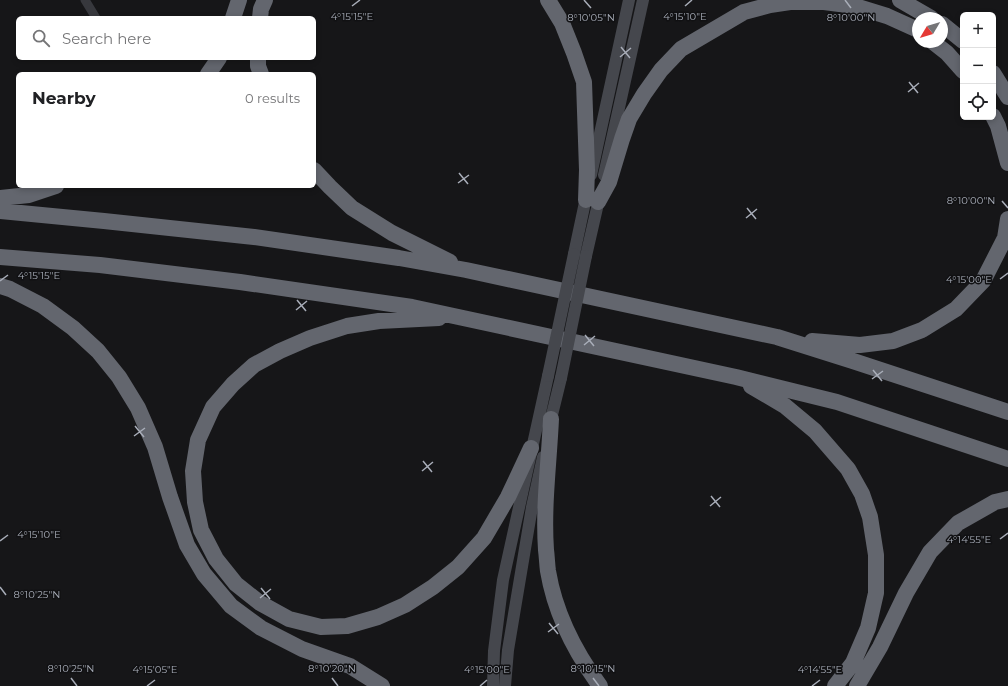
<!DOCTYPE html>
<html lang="en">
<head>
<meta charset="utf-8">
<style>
  :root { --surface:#fff; --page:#f6f6f6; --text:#202124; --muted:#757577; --line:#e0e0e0 }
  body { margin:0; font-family:Montserrat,sans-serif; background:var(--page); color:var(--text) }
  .controls { position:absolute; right:12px; top:12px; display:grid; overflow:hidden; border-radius:6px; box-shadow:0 2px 6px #0003 }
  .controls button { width:36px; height:36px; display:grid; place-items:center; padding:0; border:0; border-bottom:1px solid var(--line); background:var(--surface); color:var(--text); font:20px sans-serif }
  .compass { position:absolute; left:912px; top:12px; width:36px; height:36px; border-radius:50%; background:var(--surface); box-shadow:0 2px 6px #0003; rotate:232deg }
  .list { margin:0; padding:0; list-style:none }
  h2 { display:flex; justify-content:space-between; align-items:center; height:52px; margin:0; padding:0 16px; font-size:17px }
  h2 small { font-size:13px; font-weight:400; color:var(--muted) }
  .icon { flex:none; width:22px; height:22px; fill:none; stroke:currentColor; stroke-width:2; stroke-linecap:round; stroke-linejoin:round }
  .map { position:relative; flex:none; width:1008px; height:686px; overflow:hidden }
  .search { position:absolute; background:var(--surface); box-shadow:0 2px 6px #0003; left:16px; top:16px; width:300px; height:44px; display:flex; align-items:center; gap:10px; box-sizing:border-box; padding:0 14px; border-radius:6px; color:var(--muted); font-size:15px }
  .panel { position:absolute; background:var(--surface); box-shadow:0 2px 6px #0003; left:16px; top:72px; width:300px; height:116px; border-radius:6px }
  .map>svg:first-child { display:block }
</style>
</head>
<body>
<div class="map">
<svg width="1008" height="686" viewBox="0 0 1008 686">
  <rect width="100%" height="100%" fill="#161618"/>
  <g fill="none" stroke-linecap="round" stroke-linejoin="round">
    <path stroke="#37383d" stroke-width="9" d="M85,0L96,18"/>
    <path stroke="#45474d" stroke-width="12" d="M591,175L629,0
      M604,175L643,0
      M574,254L587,193
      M586,256L600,195
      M549,427L561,378
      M493,686L494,651L503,580L548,376
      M505,686L508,650L532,507L543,457"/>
    <path stroke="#63666e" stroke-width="16" d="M548,0L562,23L574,53L584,82L587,170L586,200
      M900,0L931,18
      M233,18L239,0
      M260,18L261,9L265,0
      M942,24L963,41
      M933,42L947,53L963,71
      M258,58V66L261,74
      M993,73L1008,97
      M208,74L219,58
      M993,116L998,126L1008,163
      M314,170L330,187L352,208L392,233L450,262
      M0,198L29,195L56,186
      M598,202L609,182L622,139L629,119L644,94L661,70L681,49L744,12L770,5L790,2H824L855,6L887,16L918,30
      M0,211L104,221L254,237L399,258L466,270L777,337L853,361L1008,412
      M0,257L100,265L240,282L412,307L736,377L837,402L1008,459
      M0,286L10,289L43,306L73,328L98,351L119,377L138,408L155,447L170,497L187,545L204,574L231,606L261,628L302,649L350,666L382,686
      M439,318L379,321L347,326L310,338L280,351L254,365L233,384L213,407L198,440L193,471L195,502L201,530L216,559L236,584L260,603L289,619L321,627L347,626L378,617L405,605L433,587L458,567L484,538L508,497L531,448
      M812,341L860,345L893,341L922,330L956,309L983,281L1005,238L1008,219
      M751,386L785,406L815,431L848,469L862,494L870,517L876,555V593L868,628L853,663L835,686
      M551,419C549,463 543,506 546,550C547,557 547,564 548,571C555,613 575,652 600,686
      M857,686L880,647L906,593L930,552L958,523L995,502L1008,499"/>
    <path stroke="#45474d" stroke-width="12" d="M548,376L574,254
      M561,378L586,256"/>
  </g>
  <path fill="none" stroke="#a8adb8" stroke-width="1.5" d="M584,0L591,8M845,0L851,8M352,6L360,0M685,6L692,0M621,47L630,58M620,57L631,48M909,82L918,93M908,92L919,83M459,173L468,184M458,183L469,175M1002,201L1008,208M747,208L756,219M746,218L757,209M1000,279L1008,273M0,281L8,275M297,300L306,311M296,310L307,301M585,335L594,346M584,345L595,336M873,370L882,381M872,379L883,371M135,426L144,437M134,436L145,428M423,461L432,472M422,471L433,462M711,496L720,507M710,506L721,497M1000,539L1008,533M0,541L8,535M0,587L6,595M261,588L270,599M260,598L271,589M549,623L558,634M548,632L559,624M71,678L77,686M332,678L338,686M593,678L599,686M147,686L155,680M480,686L487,680M812,686L820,680"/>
  <g font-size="10" text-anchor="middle" fill="#a8adb8" stroke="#111113" stroke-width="3" stroke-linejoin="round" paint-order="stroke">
    <text x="352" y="20">4°15'15"E</text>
    <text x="685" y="20">4°15'10"E</text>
    <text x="591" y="21">8°10'05"N</text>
    <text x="851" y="21">8°10'00"N</text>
    <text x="971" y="204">8°10'00"N</text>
    <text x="39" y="279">4°15'15"E</text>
    <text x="969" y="283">4°15'00"E</text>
    <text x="39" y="538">4°15'10"E</text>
    <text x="969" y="543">4°14'55"E</text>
    <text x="37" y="598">8°10'25"N</text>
    <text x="71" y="672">8°10'25"N</text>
    <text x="332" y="672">8°10'20"N</text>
    <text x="593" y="672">8°10'15"N</text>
    <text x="155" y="673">4°15'05"E</text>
    <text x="487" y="673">4°15'00"E</text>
    <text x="820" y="673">4°14'55"E</text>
  </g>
</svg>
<div class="controls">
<button>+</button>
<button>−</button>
<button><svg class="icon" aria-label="locate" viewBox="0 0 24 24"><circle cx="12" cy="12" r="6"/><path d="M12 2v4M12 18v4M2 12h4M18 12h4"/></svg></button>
</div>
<svg class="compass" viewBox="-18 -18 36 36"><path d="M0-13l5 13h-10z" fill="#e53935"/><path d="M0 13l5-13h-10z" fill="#757577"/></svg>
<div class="search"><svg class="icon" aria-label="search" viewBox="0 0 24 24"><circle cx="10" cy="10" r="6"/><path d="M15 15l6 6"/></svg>Search here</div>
<section class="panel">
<h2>Nearby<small>0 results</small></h2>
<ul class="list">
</ul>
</section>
</div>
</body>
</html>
